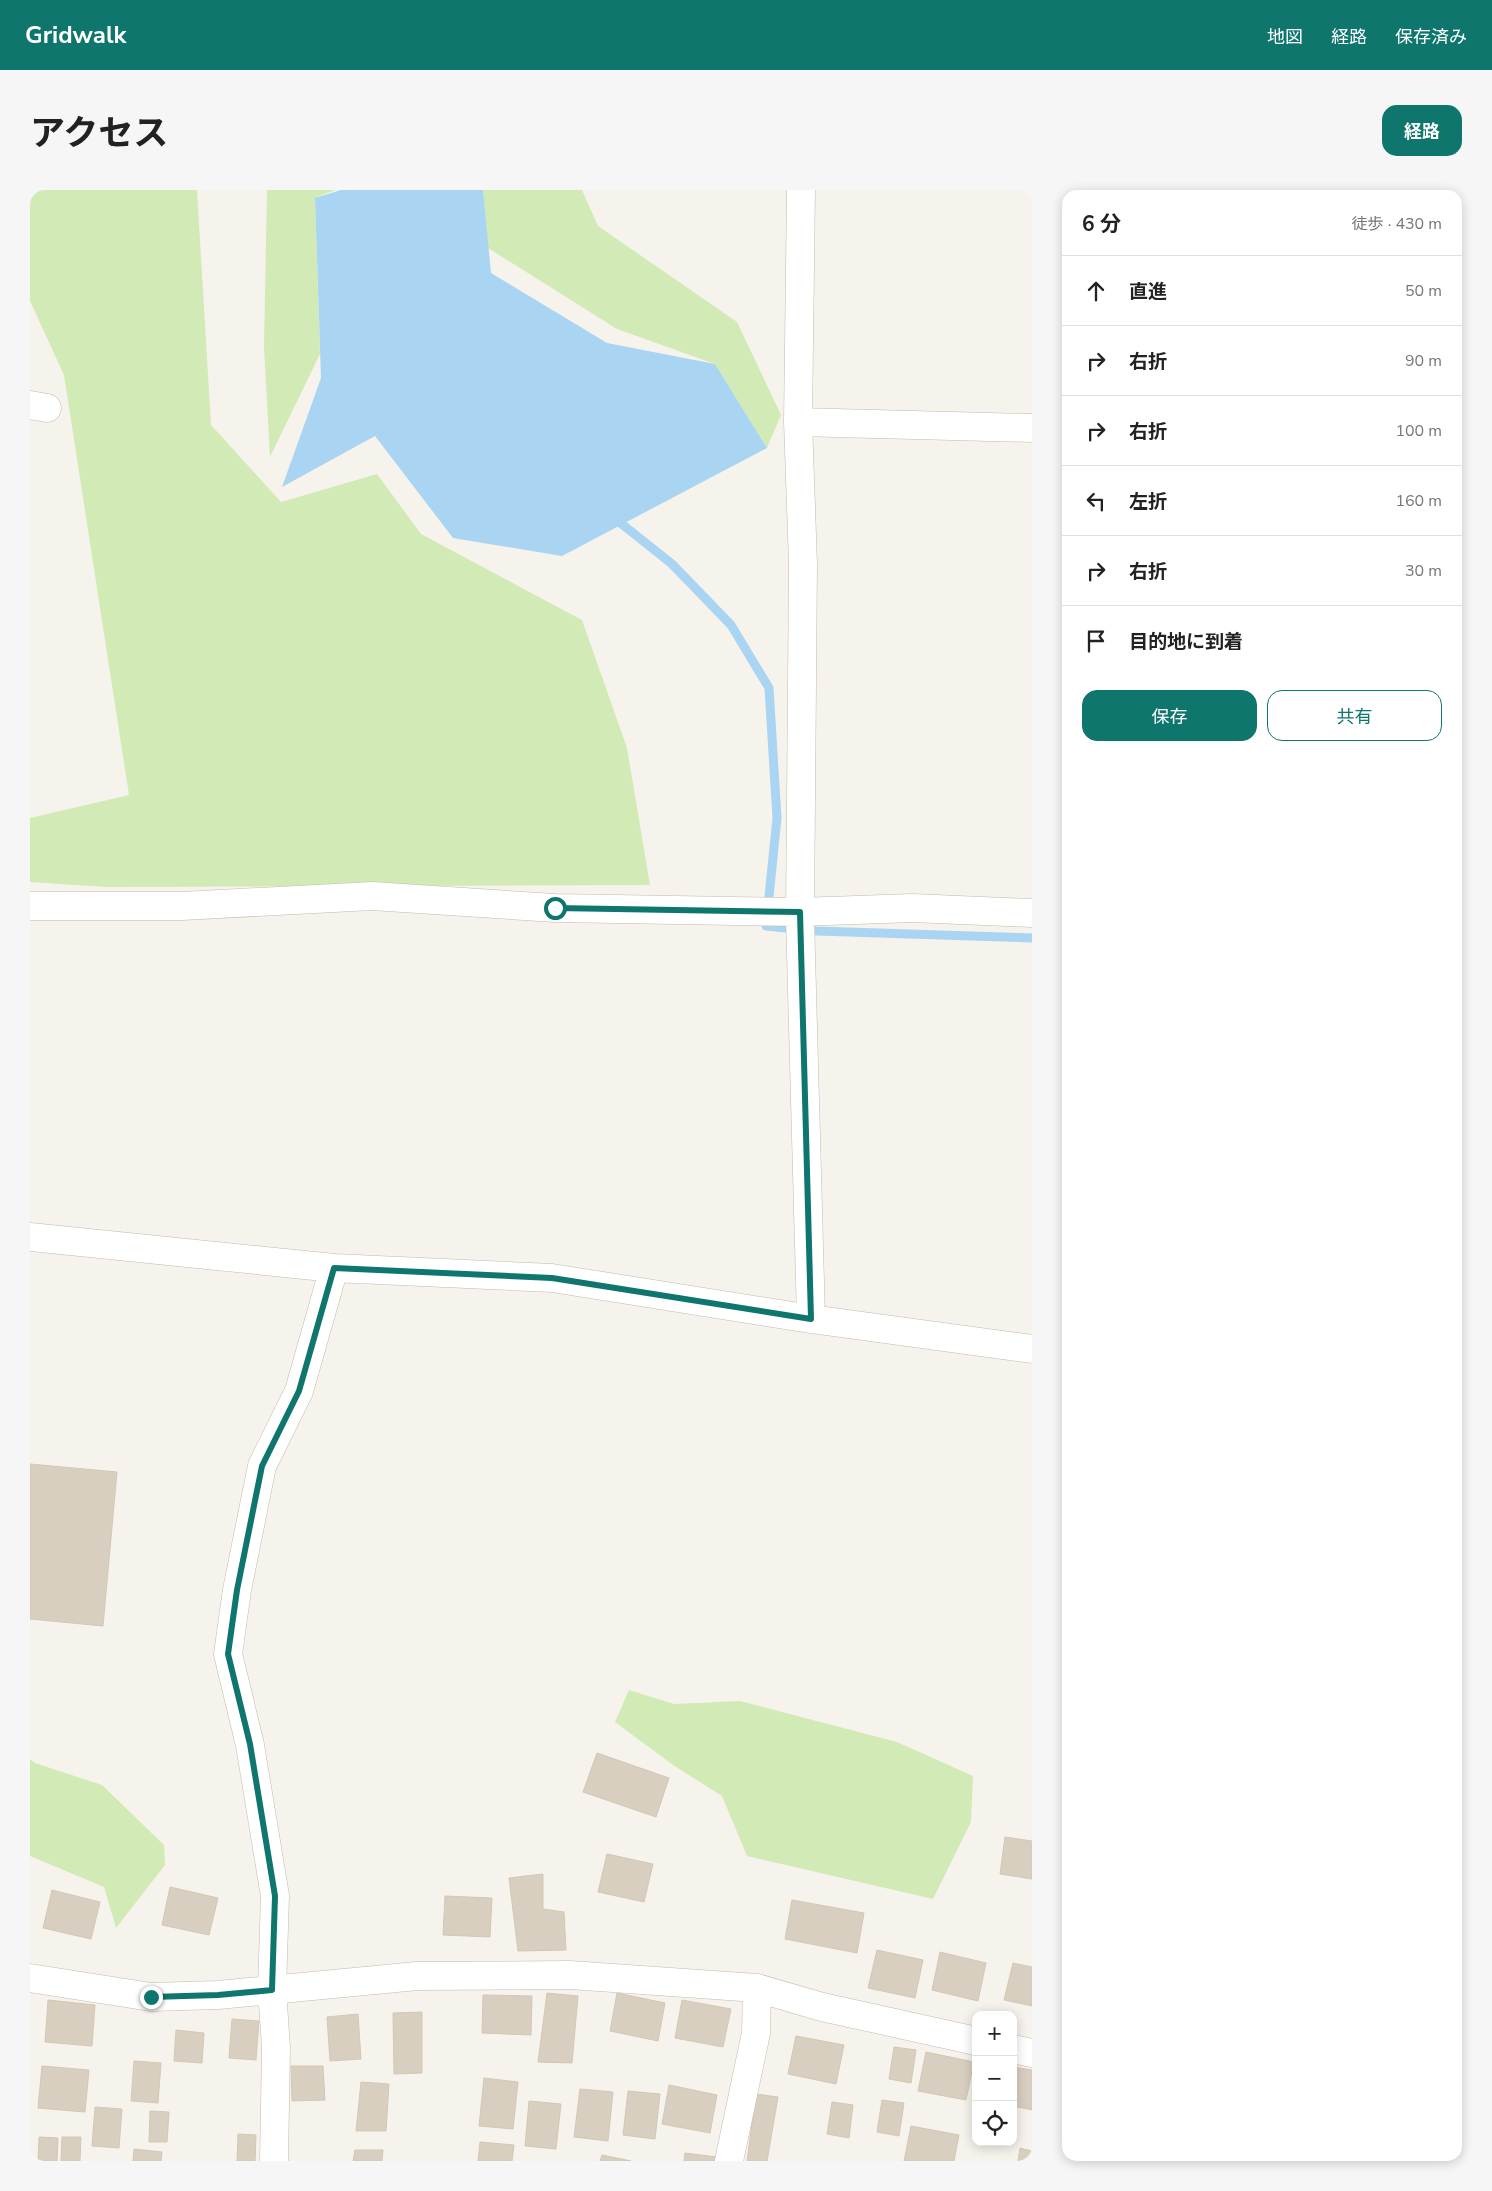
<!DOCTYPE html>
<html lang="ja">
<head>
<meta charset="utf-8">
<style>
  :root { --surface:#fff; --page:#f6f6f6; --text:#222; --muted:#767676; --line:#e0e0e0; --accent:#0f766e }
  body { margin:0; font-family:"Nunito Sans","Noto Sans JP",sans-serif; background:var(--page); color:var(--text) }
  .controls { position:absolute; right:15px; bottom:15px; display:grid; overflow:hidden; border-radius:10px; box-shadow:0 2px 12px #0003 }
  .controls button { width:45px; height:45px; display:grid; place-items:center; padding:0; border:0; border-bottom:1px solid var(--line); background:var(--surface); color:var(--text); font:25px sans-serif }
  .stop { position:absolute; width:15px; height:15px; margin:-11px; border:4px solid #0f766e; border-radius:50%; background:#fff }
  .stop.end { background:#0f766e; border-color:#fff; box-shadow:0 1px 5px #0008 }
  .list { margin:0; padding:0; list-style:none }
  h2 { display:flex; justify-content:space-between; align-items:center; height:65px; margin:0; padding:0 20px; font-size:21px }
  h2 small { font-size:16px; font-weight:400; color:var(--muted) }
  .list li { display:grid; grid-template-columns:32px 1fr auto; gap:15px; align-items:center; box-sizing:border-box; height:70px; padding:0 20px; border-top:1px solid var(--line) }
  .list b { display:block; font-size:19px; white-space:nowrap }
  .list em { font-size:16px; font-style:normal; color:var(--muted) }
  .actions { display:flex; gap:10px; padding:15px 20px }
  .actions a { flex:1; padding:11px 0; border:1px solid var(--accent); border-radius:15px; text-align:center; font-size:18px; color:var(--accent) }
  .actions .main { background:var(--accent); color:#fff }
  .icon { flex:none; width:28px; height:28px; fill:none; stroke:currentColor; stroke-width:2; stroke-linecap:round; stroke-linejoin:round }
  .map { position:relative; flex:none; width:1002px; height:1971px; overflow:hidden; border-radius:15px }
  header { display:flex; align-items:center; gap:30px; box-sizing:border-box; height:70px; padding:0 25px; background:var(--accent); color:#fff }
  header strong { font-size:24px }
  nav { display:flex; gap:28px; margin-inline-start:auto; font-size:18px }
  .intro { display:flex; align-items:center; justify-content:space-between; box-sizing:border-box; height:120px; padding:0 30px }
  h1 { margin:0; font-size:35px }
  .button { padding:12px 22px; border-radius:15px; background:var(--accent); color:#fff; font-size:18px; font-weight:700 }
  main { display:flex; gap:30px; padding:0 30px }
  aside { flex:1; background:var(--surface); border-radius:15px; box-shadow:0 2px 12px #0003 }
  .map>svg:first-child { display:block }
</style>
</head>
<body>
<header>
<strong>Gridwalk</strong>
<nav><a>地図</a><a>経路</a><a>保存済み</a></nav>
</header>
<div class="intro"><h1>アクセス</h1><a class="button">経路</a></div>
<main>
<div class="map">
<svg width="1002" height="1971" viewBox="0 0 1002 1971">
  <rect width="100%" height="100%" fill="#f6f3ec"/>
  <path fill="#d2eab5" d="M0,0H167L181,235L251,312L347,284L391,344L552,430L597,558L620,695L77,697L0,692V628L99,605L34,185L0,111Z
    M237,0H305L285,8L290,164L240,267L234,157Z
    M453,0H552L568,36L707,132L751,225L737,258L685,174L587,139L458,58Z
    M599,1500L644,1514L710,1511L867,1552L943,1586L941,1632L903,1709L717,1666L692,1606L643,1575L585,1532Z
    M0,1569L5,1573L72,1595L134,1655L135,1675L86,1738L74,1697L0,1666Z"/>
  <path fill="#a9d4f2" d="M311,0H453L461,83L577,153L685,174L737,258L532,366L423,348L345,246L252,297L291,188L285,8Z"/>
  <g fill="none" stroke-linecap="round" stroke-linejoin="round">
    <path stroke="#a9d4f2" stroke-width="9" d="M583,327L642,374L701,435L739,498L747,628L736,736L787,741L1002,748"/>
  </g>
  <path fill="#d8cfc1" stroke="#d3c7b4" d="M0,1274L87,1282L73,1436L0,1429Z
    M567,1563L639,1588L626,1627L553,1602Z
    M975,1647L1002,1651V1689L970,1684Z
    M577,1664L623,1674L614,1712L568,1702Z
    M513,1684V1719L534,1722L536,1760L488,1761L479,1688Z
    M140,1697L188,1708L179,1745L132,1735Z
    M22,1700L70,1712L61,1749L13,1738Z
    M415,1706L462,1708L460,1747L413,1745Z
    M762,1710L834,1723L827,1763L755,1749Z
    M847,1760L893,1770L885,1808L838,1798Z
    M910,1762L956,1773L948,1811L902,1800Z
    M983,1773L1002,1777V1816L974,1810Z
    M517,1803L548,1806L542,1873L508,1872Z
    M587,1803L635,1813L628,1851L580,1841Z
    M453,1805L502,1806L501,1845L452,1843Z
    M18,1810L65,1815L62,1856L15,1852Z
    M652,1810L701,1819L693,1857L645,1848Z
    M392,1822V1883L364,1884L363,1823Z
    M328,1824L331,1869L300,1871L297,1827Z
    M202,1829L229,1831L226,1870L199,1868Z
    M146,1840L174,1843L172,1873L144,1871Z
    M766,1846L814,1855L806,1894L758,1884Z
    M864,1857L886,1860L881,1893L859,1889Z
    M896,1862L944,1872L936,1910L888,1901Z
    M104,1871L131,1873L128,1913L101,1911Z
    M12,1876L59,1880L55,1922L8,1918Z
    M261,1876H293L295,1910L262,1911Z
    M983,1877L1002,1880V1920L983,1916Z
    M454,1888L488,1892L483,1939L449,1936Z
    M331,1892L359,1894L356,1941H326Z
    M639,1895L687,1905L680,1943L632,1934Z
    M550,1899L583,1902L578,1951L544,1947Z
    M598,1901L630,1904L625,1949L593,1945Z
    M726,1904L748,1907L737,1971H717Z
    M852,1910L874,1913L869,1946L847,1942Z
    M499,1911L531,1914L526,1959L495,1956Z
    M802,1912L823,1915L819,1948L797,1944Z
    M65,1917L92,1919L89,1958L62,1956Z
    M120,1921L139,1922L137,1952H119Z
    M881,1936L929,1945L924,1971H874Z
    M208,1944L226,1945L225,1971H207Z
    M9,1947L28,1948L27,1971H8Z
    M32,1947H51L50,1971H31Z
    M450,1952L484,1955L482,1971H448Z
    M990,1958L1002,1961V1971H988Z
    M104,1959L132,1962L131,1971H103Z
    M325,1960H353L352,1971H323Z
    M655,1963L687,1967L686,1971H654Z
    M572,1965L601,1971H570Z"/>
  <g fill="none" stroke-linecap="round" stroke-linejoin="round">
    <defs>
      <path id="street" d="M771,0L768,232L773,374L770,727L781,1129
        M0,215L17,218
        M768,232L1002,238
        M0,716H152L342,706L525,718L770,722L882,718L1002,723
        M0,1047L304,1078L522,1088L781,1129L1002,1159
        M0,1788L121,1807L188,1805L387,1786L540,1785L727,1798L792,1817L946,1851
        M983,1859L1002,1863
        M244,1971L246,1857L242,1800L245,1706L220,1555L198,1464L207,1400L232,1276L269,1201L304,1078
        M699,1971L726,1843L727,1798"/>
    </defs>
    <use href="#street" stroke="#c2bbae" stroke-width="29"/>
    <use href="#street" stroke="#fff" stroke-width="28"/>
  </g>
  <g fill="none" stroke-linecap="round" stroke-linejoin="round">
    <path stroke="#0f766e" stroke-width="6" d="M121,1807L188,1805L242,1800L245,1706L220,1554L198,1464L207,1400L232,1276L269,1201L304,1078L522,1088L781,1129L770,722L525,718"/>
  </g>
</svg>
<div class="controls">
<button>+</button>
<button>−</button>
<button><svg class="icon" aria-label="locate" viewBox="0 0 24 24"><circle cx="12" cy="12" r="6"/><path d="M12 2v4M12 18v4M2 12h4M18 12h4"/></svg></button>
</div>
<div class="stop" style="left:525px;top:718px"></div>
<div class="stop end" style="left:121px;top:1807px"></div>
</div>
<aside>
<h2>6 分<small>徒歩 · 430 m</small></h2>
<ul class="list">
<li><svg class="icon" aria-label="ahead" viewBox="0 0 24 24"><path d="M12 20V5M6 11l6-6 6 6"/></svg><div><b>直進</b></div><em>50 m</em></li>
<li><svg class="icon" aria-label="right" viewBox="0 0 24 24"><path d="M7 20v-9h11M14 6l5 5-5 5"/></svg><div><b>右折</b></div><em>90 m</em></li>
<li><svg class="icon" aria-label="right" viewBox="0 0 24 24"><path d="M7 20v-9h11M14 6l5 5-5 5"/></svg><div><b>右折</b></div><em>100 m</em></li>
<li><svg class="icon" aria-label="left" viewBox="0 0 24 24"><path d="M17 20v-9H6M10 6l-5 5 5 5"/></svg><div><b>左折</b></div><em>160 m</em></li>
<li><svg class="icon" aria-label="right" viewBox="0 0 24 24"><path d="M7 20v-9h11M14 6l5 5-5 5"/></svg><div><b>右折</b></div><em>30 m</em></li>
<li><svg class="icon" aria-label="arrive" viewBox="0 0 24 24"><path d="M6 21V4h12l-3 4 3 4H6"/></svg><div><b>目的地に到着</b></div></li>
</ul>
<div class="actions"><a class="main">保存</a><a>共有</a></div>
</aside>
</main>
</body>
</html>
